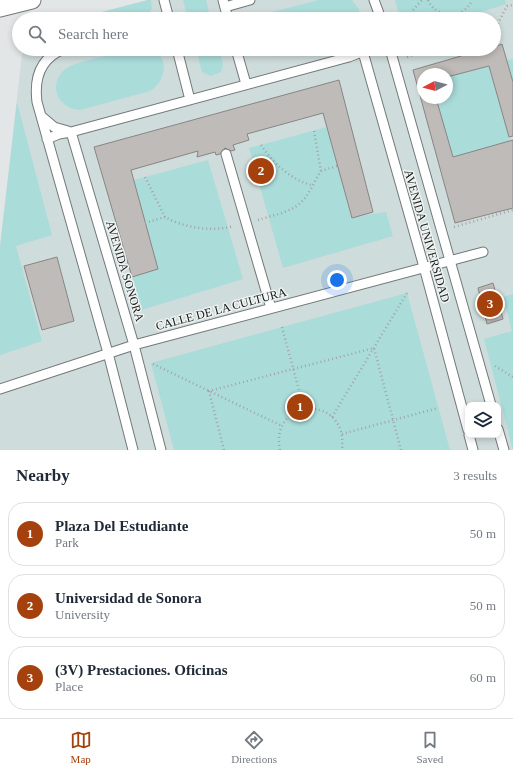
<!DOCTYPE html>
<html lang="en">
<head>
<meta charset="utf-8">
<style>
  :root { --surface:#fff; --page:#f2f2f3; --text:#1f2937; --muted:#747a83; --line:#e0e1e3; --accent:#a5410c }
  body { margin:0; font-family:Georgia,serif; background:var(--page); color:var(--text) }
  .controls { position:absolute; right:12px; bottom:12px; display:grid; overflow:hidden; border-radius:8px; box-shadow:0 2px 6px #0003 }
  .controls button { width:36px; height:36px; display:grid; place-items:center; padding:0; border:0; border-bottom:1px solid var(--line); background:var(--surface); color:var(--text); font:20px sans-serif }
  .compass { position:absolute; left:417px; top:68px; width:36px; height:36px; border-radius:50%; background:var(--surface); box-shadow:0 2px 6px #0003; rotate:263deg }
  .you { position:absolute; left:337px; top:280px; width:14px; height:14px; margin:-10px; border:3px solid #fff; border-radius:50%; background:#1a73e8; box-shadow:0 0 0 6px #1a73e833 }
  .badge { display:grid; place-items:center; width:26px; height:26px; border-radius:50%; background:var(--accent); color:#fff; font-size:13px; font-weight:700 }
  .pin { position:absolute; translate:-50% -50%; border:2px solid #fff; box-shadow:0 1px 4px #0006 }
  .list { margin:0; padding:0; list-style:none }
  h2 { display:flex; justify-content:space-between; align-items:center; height:52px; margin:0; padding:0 16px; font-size:17px }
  h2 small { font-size:13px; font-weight:400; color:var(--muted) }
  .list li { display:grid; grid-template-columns:26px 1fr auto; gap:12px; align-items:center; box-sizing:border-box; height:64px; margin:0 8px 8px; padding:0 8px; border:1px solid var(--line); border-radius:16px }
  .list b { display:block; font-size:15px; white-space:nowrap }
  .list p { margin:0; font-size:13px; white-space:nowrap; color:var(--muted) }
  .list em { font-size:13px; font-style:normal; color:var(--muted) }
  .icon { flex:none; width:22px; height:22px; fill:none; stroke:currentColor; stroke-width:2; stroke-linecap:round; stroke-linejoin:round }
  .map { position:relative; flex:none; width:513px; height:450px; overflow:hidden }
  .search { position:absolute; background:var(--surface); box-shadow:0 2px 6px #0003; left:12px; right:12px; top:12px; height:44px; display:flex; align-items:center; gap:10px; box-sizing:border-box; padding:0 14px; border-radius:22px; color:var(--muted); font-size:15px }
  .sheet { height:268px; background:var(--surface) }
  nav { display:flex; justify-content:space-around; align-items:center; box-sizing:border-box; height:56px; border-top:1px solid var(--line); background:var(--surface); font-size:11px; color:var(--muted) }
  nav a { display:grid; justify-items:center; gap:2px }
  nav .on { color:var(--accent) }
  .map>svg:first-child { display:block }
</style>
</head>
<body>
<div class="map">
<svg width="513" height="450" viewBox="0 0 513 450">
  <rect width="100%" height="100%" fill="#e2e6e6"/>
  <path fill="#cfdcdc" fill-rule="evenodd" d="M148,0H513V450H0V246L22,54L26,49H494V19H75ZM423,74H447V98H423ZM468,405H498V435H468Z"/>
  <path fill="#aadcda" d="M148,0H151L152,8L148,16L137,19H75Z
    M183,0H206L211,19H188Z
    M318,0H352L359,9L360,19H259L265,14Z
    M395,0H505L506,4L460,19H400Z
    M136,49C140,49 145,48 149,49C171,54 166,82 150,91L80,110C70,109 62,105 58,96C53,86 58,74 67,68C77,61 121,53 136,49Z
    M196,49H219L223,65L221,72L211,76L202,72Z
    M258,49H307C290,53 272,63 258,49Z
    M513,59V82L507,60Z
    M489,66L510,141L453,157L436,98H447V77Z
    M17,102L52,235L16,246L42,341L0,355V246Z
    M327,127L351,217L386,212L393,236L283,268L249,148Z
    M208,160L243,279L138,311L132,277L158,269L134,180Z
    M407,293L450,450H174L151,363Z
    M513,294V450L484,339L512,331L503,297Z"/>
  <path fill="#bfbbb9" stroke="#898584" d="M502,44L513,82V136L509,137L489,66L447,77V74H423V98H436L453,157L513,140V208L455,223L413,70L485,49H494V47Z
    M339,80L373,212L352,218L323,113L247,134L249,140L233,145L235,150L231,151L225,148L220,154L216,155L215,152L197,157L198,151L131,170L158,269L132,277L94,147Z
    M57,257L74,321L42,330L24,266Z
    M493,283L503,319L487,324L478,288Z"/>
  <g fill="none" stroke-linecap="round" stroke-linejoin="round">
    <defs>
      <path id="service" d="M164,0L169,19
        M223,0L228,19
        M374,0L381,19
        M225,7L250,0
        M64,49C40,58 34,78 37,102L108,353L133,450
        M177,49L190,100
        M236,49L246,84
        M390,49L491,405
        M363,52L424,267L468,430
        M41,116L54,127L68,131
        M71,132L134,345L161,450
        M47,139L59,134L71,132L349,57L369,49
        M226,154L271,308
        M0,389L134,345L483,252
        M498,429L504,450
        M469,435L473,450"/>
      <path id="minor" d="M0,8L32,0"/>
    </defs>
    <use href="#service" stroke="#747878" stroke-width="11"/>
    <use href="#minor" stroke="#747878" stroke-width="19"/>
    <path stroke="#a2a5a5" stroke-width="2.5" stroke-dasharray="1 3" stroke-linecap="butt" d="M428,0C436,19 464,20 472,0
      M457,14L459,19
      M405,19L422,0
      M494,31L507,6L513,5
      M407,57L433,49
      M314,131L321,171
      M261,145C273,163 290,179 311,185
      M145,177L165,217
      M258,220C273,215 295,212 305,198C311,190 315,180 321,171L337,166
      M145,223L165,217C184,228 212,232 234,226
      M454,227L513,210
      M282,327L304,409
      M153,364L282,426
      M495,366L513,377
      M332,417L407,293
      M342,434L438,408
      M224,450L209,391L374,348L401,450
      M280,450C269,397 349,393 342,450"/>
    <use href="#service" stroke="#fff" stroke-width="9"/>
    <use href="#minor" stroke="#fff" stroke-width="17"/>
  </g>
  <g text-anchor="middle" stroke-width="3" stroke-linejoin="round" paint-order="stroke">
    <g font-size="12" fill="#191b1b" stroke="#eff4f3">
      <text transform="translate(427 236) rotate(74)" y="4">AVENIDA UNIVERSIDAD</text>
      <text transform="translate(125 271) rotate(73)" y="4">AVENIDA SONORA</text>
      <text transform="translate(221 309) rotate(-15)" y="4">CALLE DE LA CULTURA</text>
    </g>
  </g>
</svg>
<div class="controls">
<button><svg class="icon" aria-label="layers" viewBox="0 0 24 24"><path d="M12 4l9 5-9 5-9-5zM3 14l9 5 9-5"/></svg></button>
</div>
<svg class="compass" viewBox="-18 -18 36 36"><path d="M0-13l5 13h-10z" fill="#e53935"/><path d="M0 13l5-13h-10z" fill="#747a83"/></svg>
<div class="you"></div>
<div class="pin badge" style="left:300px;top:407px">1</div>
<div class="pin badge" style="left:261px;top:171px">2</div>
<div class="pin badge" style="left:490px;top:304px">3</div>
<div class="search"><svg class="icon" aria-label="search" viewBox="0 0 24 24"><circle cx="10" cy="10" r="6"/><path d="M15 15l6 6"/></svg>Search here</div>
</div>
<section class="sheet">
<h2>Nearby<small>3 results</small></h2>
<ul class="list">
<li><span class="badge">1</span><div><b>Plaza Del Estudiante</b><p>Park</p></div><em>50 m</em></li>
<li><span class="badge">2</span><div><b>Universidad de Sonora</b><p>University</p></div><em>50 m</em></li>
<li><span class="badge">3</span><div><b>(3V) Prestaciones. Oficinas</b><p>Place</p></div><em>60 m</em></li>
</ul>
</section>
<nav>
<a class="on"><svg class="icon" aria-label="map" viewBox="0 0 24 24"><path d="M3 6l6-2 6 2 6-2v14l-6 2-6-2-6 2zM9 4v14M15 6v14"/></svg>Map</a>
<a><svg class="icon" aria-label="directions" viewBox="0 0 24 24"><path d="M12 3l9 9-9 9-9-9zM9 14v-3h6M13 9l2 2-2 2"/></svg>Directions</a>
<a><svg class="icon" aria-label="saved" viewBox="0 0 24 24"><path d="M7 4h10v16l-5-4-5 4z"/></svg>Saved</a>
</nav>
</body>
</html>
